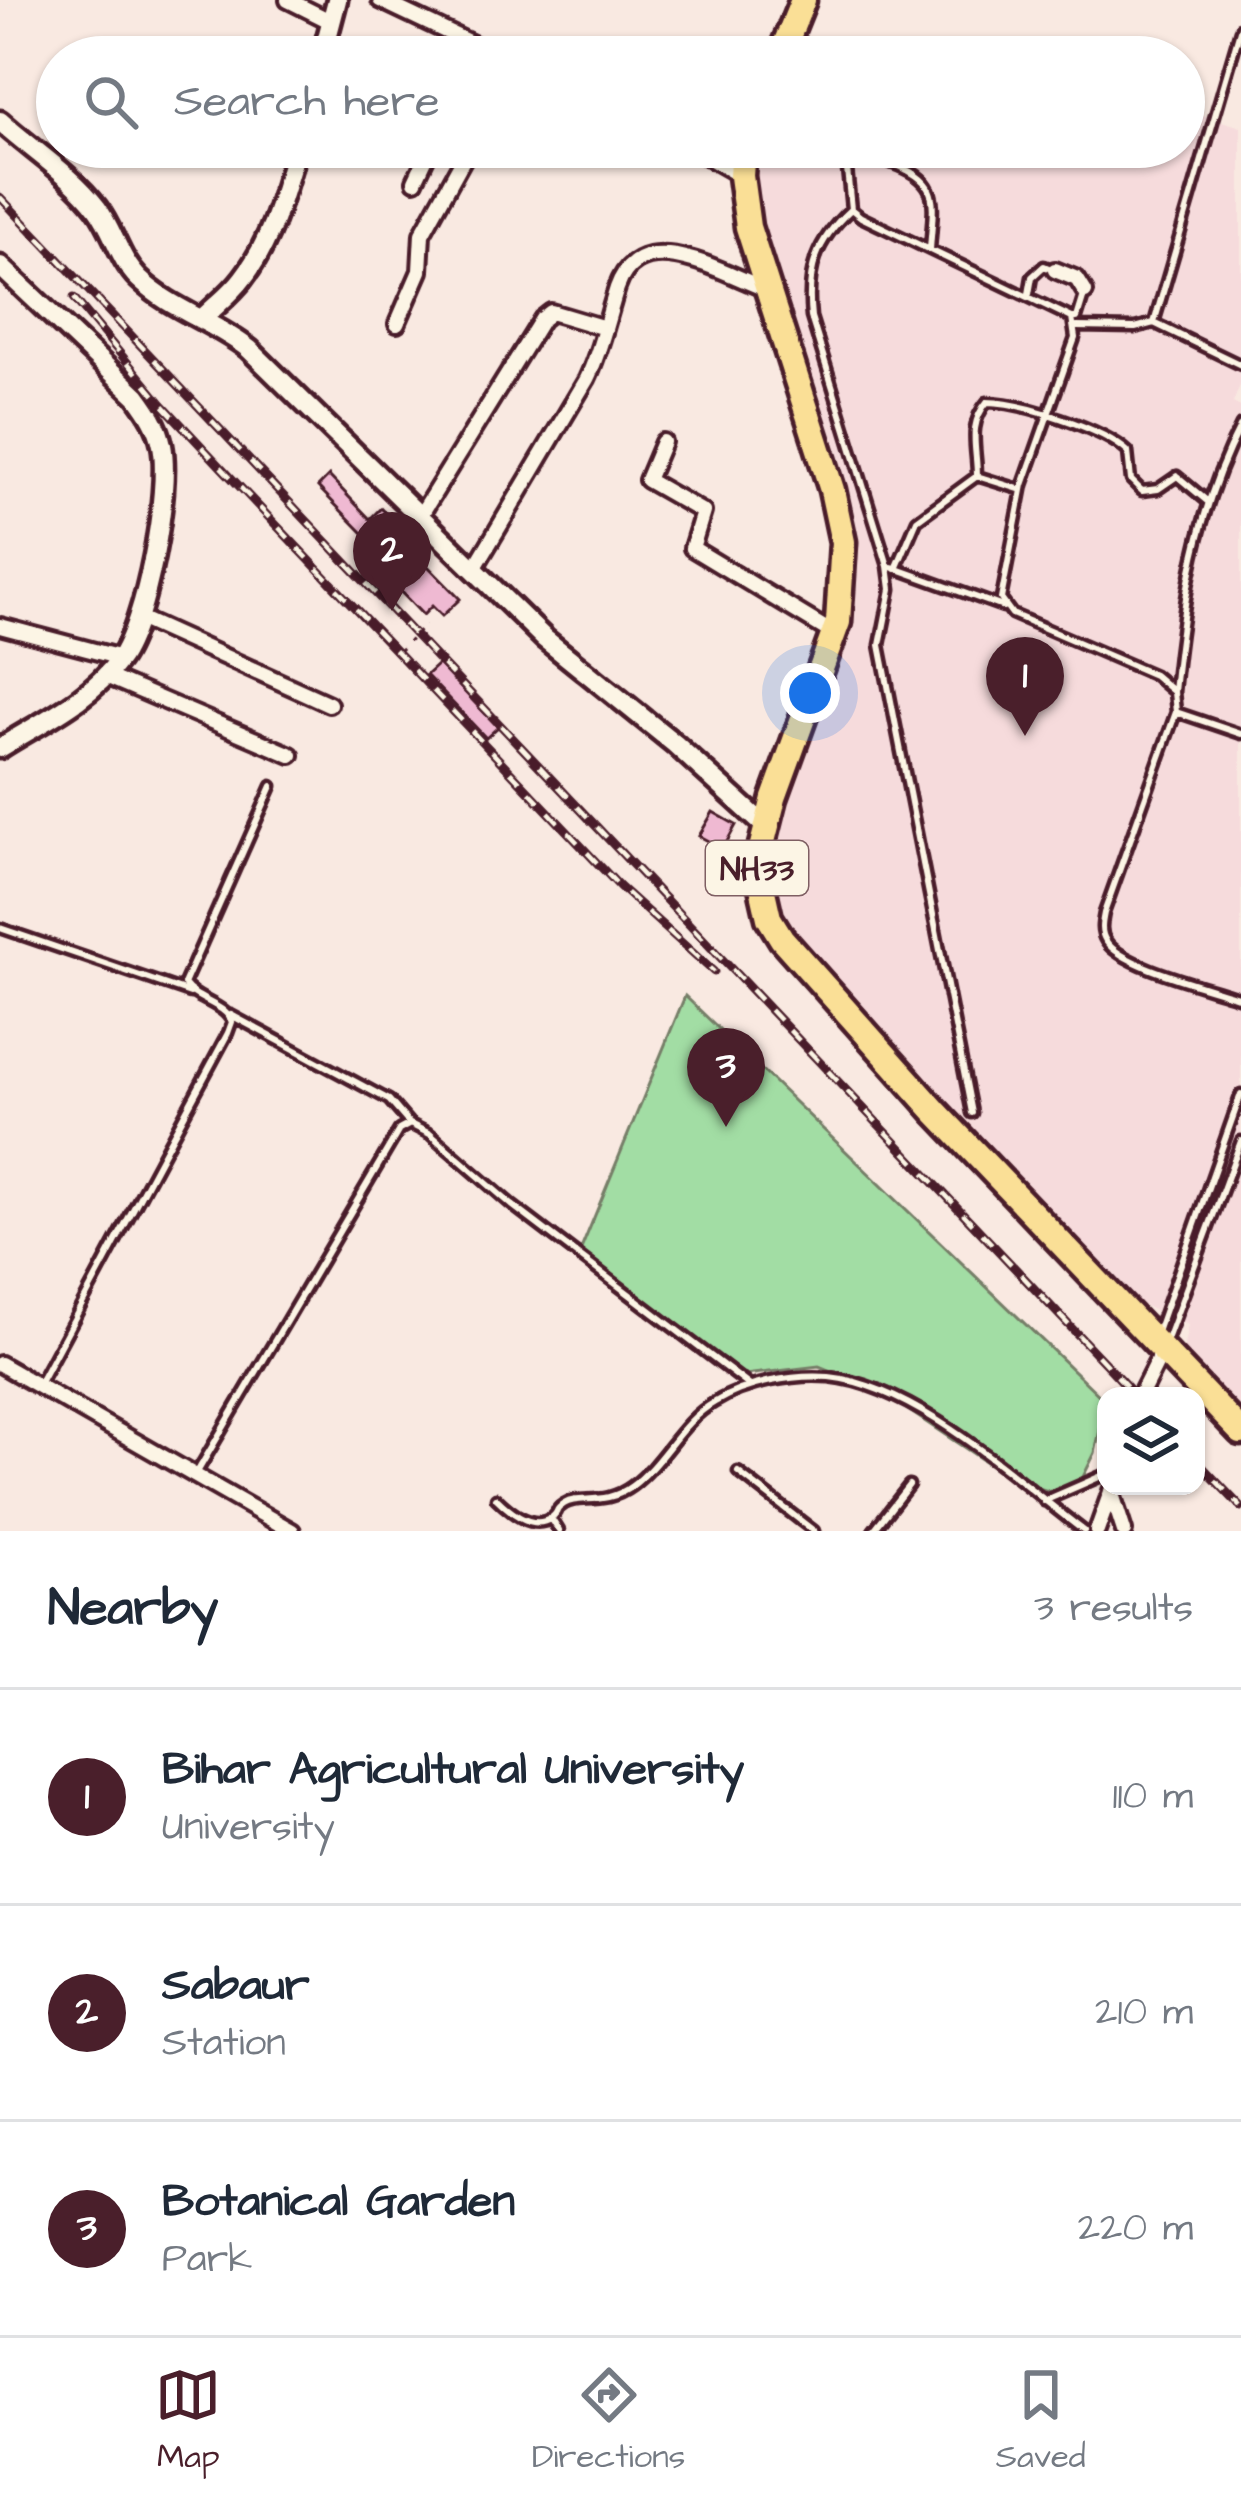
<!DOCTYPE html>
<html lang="en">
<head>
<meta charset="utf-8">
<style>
  :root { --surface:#fff; --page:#f2f2f3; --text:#1f2937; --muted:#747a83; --line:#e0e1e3; --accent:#4a1f2b }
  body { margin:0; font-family:"Architects Daughter",sans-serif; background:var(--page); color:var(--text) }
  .controls { position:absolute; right:36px; bottom:36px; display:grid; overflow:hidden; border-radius:24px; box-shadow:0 3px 9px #0004 }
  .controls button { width:108px; height:108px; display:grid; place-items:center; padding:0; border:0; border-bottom:3px solid var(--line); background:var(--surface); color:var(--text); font:60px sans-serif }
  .you { position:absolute; left:810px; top:693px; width:42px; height:42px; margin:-30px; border:9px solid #fff; border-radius:50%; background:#1a73e8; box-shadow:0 0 0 18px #1a73e833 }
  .badge { display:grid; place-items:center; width:78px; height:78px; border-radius:50%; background:var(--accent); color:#fff; font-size:39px; font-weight:700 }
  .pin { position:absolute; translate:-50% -99px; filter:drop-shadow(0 3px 6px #0008) }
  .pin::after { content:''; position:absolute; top:63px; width:42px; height:36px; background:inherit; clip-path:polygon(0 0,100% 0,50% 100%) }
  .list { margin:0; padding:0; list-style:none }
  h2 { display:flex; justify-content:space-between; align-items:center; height:156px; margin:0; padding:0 48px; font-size:51px }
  h2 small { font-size:39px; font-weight:400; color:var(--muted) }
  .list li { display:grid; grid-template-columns:78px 1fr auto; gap:36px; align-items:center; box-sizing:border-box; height:216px; padding:0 48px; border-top:3px solid var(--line) }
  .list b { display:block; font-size:45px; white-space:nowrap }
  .list p { margin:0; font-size:39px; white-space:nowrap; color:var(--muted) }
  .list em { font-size:39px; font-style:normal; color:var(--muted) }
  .icon { flex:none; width:66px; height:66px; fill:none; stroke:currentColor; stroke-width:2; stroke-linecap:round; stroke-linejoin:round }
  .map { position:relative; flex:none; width:1241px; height:1531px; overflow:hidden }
  .search { position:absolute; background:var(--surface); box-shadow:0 3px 9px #0004; left:36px; right:36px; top:36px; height:132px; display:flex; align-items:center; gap:30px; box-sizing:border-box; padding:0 42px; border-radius:66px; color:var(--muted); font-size:45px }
  .sheet { height:804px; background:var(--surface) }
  nav { display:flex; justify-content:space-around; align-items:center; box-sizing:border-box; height:168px; border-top:3px solid var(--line); background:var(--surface); font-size:33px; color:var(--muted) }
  nav a { display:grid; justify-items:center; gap:6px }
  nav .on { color:var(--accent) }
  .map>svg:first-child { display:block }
</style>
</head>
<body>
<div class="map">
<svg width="1241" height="1531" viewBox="0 0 1241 1531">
  <rect width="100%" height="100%" fill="#f9e9e1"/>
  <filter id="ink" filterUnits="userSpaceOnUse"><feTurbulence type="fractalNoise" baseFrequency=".00833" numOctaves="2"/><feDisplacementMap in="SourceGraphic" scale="24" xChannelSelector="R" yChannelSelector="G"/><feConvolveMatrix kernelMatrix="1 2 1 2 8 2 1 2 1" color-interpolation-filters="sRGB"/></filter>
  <g filter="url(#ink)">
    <path fill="#f6dbdc" d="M1184,109L1241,127V383L1233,403L1241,407V1416L1182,1356L1188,1325L1124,1297L787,935L770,896L766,862L777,815L840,657L854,601L858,556L758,247L749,188L764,147H1184Z"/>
    <path fill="#a2dda4" stroke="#767e68" stroke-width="3" d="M685,996L1106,1402L1095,1453L1083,1477L1056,1493L1016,1482L878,1390L819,1366L737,1376L577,1259Z"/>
    <path fill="#efb9d2" stroke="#4a1f2b" stroke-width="3" d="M329,476L370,519L381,508L426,555L421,559L460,599L442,616L432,606L423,615L395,586L405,576L318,487Z
      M438,664L498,727L486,738L426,675Z
      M713,812L736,825L723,849L699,836Z"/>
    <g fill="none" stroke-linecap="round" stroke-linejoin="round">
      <defs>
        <path id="lane" d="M838,147L846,159L851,209L861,217L1072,318L1075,338L1023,485L1001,599L1012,614L1154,675L1174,692L1176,712L1104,913C1102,923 1100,932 1106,941C1122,967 1210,987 1241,998
          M843,152C860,149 875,157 891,163C943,182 933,201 930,250
          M851,209C816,241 806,270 811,317L888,566L891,589L880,645L972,1113
          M1029,294L1032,277L1044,266L1051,269
          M1072,318H1077L1085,292
          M1154,323L1241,365
          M1077,327L1135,328L1154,323L1241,27
          M977,476L1022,490
          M892,567L1003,607
          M896,569L917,520L977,476C977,448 967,426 987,402C1021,402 1104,429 1128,452L1131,480L1142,491L1158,489L1177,476L1207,501
          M1174,692C1183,599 1197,509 1241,425
          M1176,712L1241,734
          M0,928L190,993
          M231,1015L389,1100L408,1122
          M1157,1332L1241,1094
          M1165,1345L1241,1141
          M38,1386L228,1033L232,1022C224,1003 196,1001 184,984L272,786
          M738,1472L814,1531
          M196,1474L399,1130L410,1124L430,1134L512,1205L750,1386
          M496,1498C509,1511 533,1531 551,1518C562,1509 552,1512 564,1504C580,1494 604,1507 632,1486C664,1462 680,1422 715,1402C746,1383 793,1374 829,1377C917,1386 1015,1479 1084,1531
          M1044,1501L1106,1474
          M551,1518L559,1531
          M873,1531L909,1485"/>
        <path id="street" d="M288,0L332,22
          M380,0L500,57
          M690,147L741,176
          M415,181L431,147
          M1055,270L1077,279L1085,292
          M397,324L420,271L422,234L470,147
          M663,442L647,480L703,512L692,548L834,634
          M420,516L542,319L551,312L605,328
          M474,569L587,379C601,350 607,319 617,288C640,221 721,273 766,289
          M139,618L329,704
          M0,626L121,658
          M106,676L291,755
          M0,1364L292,1531
          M1140,1396L1163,1350
          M1111,1491L1124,1531
          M1097,1531L1113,1486"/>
        <path id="secondary" d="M322,57L337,0
          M0,121C31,149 72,175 97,208C114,231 119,259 139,279C170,309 215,322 249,349L545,639L675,744L765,826
          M0,266L137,396C148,411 158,425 162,445C171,490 146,623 119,660C90,700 41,722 0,748
          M203,318C216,305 232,293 243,278C272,241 284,191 297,147"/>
        <path id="highway" d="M780,57L803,0
          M743,147L741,176L748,227L832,490L843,542L838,622L774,798L757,865L769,918L782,939L935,1111L1241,1432"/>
      </defs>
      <use href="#lane" stroke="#4a1f2b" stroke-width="15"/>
      <use href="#street" stroke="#4a1f2b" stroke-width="22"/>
      <use href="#secondary" stroke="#4a1f2b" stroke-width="27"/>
      <use href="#highway" stroke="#4a1f2b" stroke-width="33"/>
      <use href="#lane" stroke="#fcf5e5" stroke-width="6"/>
      <use href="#street" stroke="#fcf5e5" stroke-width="14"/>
      <use href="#secondary" stroke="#fcf5e5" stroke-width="18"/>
      <use href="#highway" stroke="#fadf96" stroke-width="24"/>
      <defs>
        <path id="rail" d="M0,197L1136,1396
          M74,298L162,404L222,468L620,887L714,972
          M1196,1460L1241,1507"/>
      </defs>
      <use href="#rail" stroke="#4a1f2b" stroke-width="9"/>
      <use href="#rail" stroke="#fcf5e5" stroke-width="4.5" stroke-dasharray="14" stroke-linecap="butt"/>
      <path stroke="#4a1f2b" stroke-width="3" stroke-dasharray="3 9" stroke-linecap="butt" d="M400,650L426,625"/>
    </g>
  </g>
  <g text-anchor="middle" stroke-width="12" stroke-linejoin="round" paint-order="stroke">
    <rect fill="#fcf5e5" stroke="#7f5f63" stroke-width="3" x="706" y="841" width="102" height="54" rx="9"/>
    <g font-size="33" font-weight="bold" fill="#4a1f2b">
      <text x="757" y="880">NH33</text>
    </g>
  </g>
</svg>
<div class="controls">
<button><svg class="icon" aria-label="layers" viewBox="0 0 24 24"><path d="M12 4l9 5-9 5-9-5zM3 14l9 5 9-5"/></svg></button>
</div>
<div class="you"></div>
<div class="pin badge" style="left:1025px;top:736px">1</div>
<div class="pin badge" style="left:392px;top:611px">2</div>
<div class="pin badge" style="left:726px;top:1127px">3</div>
<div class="search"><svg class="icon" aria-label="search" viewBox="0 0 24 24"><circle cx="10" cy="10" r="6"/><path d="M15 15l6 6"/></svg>Search here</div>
</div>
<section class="sheet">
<h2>Nearby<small>3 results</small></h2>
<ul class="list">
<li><span class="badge">1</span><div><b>Bihar Agricultural University</b><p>University</p></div><em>110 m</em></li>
<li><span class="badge">2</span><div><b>Sabaur</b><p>Station</p></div><em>210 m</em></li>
<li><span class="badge">3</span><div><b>Botanical Garden</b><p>Park</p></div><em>220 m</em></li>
</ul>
</section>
<nav>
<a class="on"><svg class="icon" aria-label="map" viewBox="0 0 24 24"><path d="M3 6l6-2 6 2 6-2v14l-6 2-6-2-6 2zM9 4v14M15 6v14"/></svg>Map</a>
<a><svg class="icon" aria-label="directions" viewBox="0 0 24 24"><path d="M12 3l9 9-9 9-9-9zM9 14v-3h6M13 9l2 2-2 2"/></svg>Directions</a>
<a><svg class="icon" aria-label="saved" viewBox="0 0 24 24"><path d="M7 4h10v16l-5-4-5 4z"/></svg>Saved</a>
</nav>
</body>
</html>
